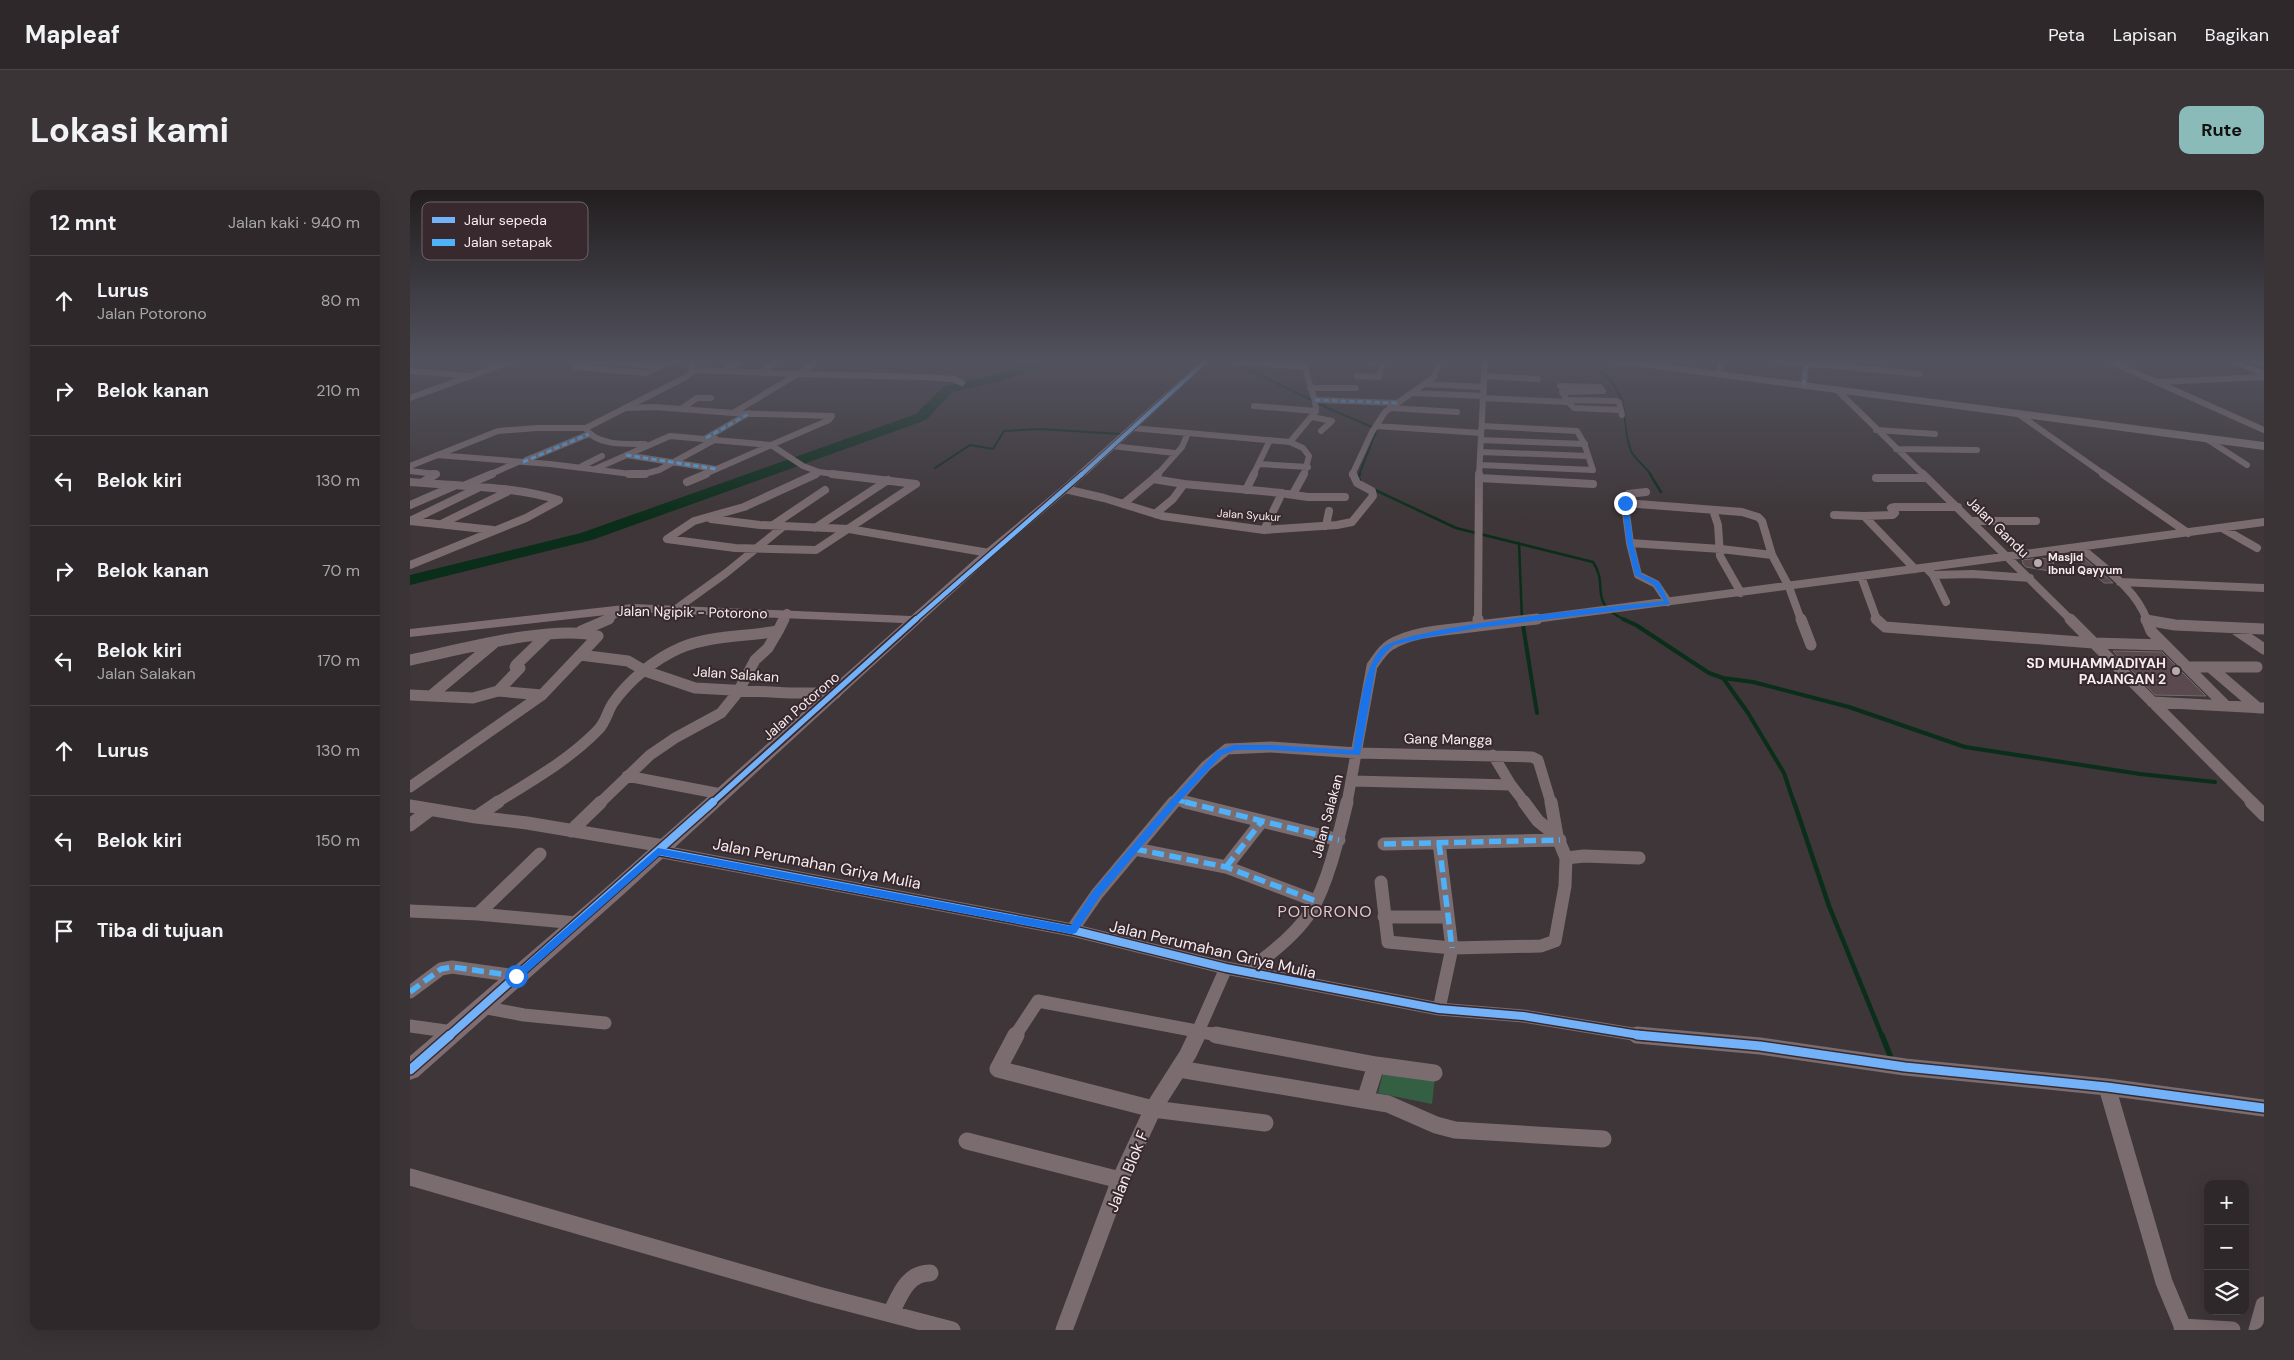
<!DOCTYPE html>
<html lang="id">
<head>
<meta charset="utf-8">
<style>
  :root { --surface:#2e282a; --page:#3a3436; --text:#f1f3f6; --muted:#a7a6a8; --line:#494447; --accent:#8bbbb9 }
  body { margin:0; font-family:"DM Sans",sans-serif; background:var(--page); color:var(--text) }
  .controls { position:absolute; right:15px; bottom:15px; display:grid; overflow:hidden; border-radius:10px; box-shadow:0 5px 20px #0002 }
  .controls button { width:45px; height:45px; display:grid; place-items:center; padding:0; border:0; border-bottom:1px solid var(--line); background:var(--surface); color:var(--text); font:25px sans-serif }
  .stop { position:absolute; width:15px; height:15px; margin:-11px; border:4px solid #1a73e8; border-radius:50%; background:#fff }
  .stop.end { background:#1a73e8; border-color:#fff; box-shadow:0 1px 5px #0008 }
  .list { margin:0; padding:0; list-style:none }
  h2 { display:flex; justify-content:space-between; align-items:center; height:65px; margin:0; padding:0 20px; font-size:21px }
  h2 small { font-size:16px; font-weight:400; color:var(--muted) }
  .list li { display:grid; grid-template-columns:32px 1fr auto; gap:15px; align-items:center; box-sizing:border-box; height:90px; padding:0 20px; border-top:1px solid var(--line) }
  .list b { display:block; font-size:19px; white-space:nowrap }
  .list p { margin:0; font-size:16px; white-space:nowrap; color:var(--muted) }
  .list em { font-size:16px; font-style:normal; color:var(--muted) }
  .icon { flex:none; width:28px; height:28px; fill:none; stroke:currentColor; stroke-width:2; stroke-linecap:round; stroke-linejoin:round }
  .map { position:relative; flex:none; width:1854px; height:1140px; overflow:hidden; border-radius:10px }
  header { display:flex; align-items:center; gap:30px; box-sizing:border-box; height:70px; padding:0 25px; background:var(--surface); border-bottom:1px solid var(--line) }
  header strong { font-size:24px }
  nav { display:flex; gap:28px; margin-inline-start:auto; font-size:18px }
  .intro { display:flex; align-items:center; justify-content:space-between; box-sizing:border-box; height:120px; padding:0 30px }
  h1 { margin:0; font-size:35px }
  .button { padding:12px 22px; border-radius:10px; background:var(--accent); color:#111; font-size:18px; font-weight:700 }
  main { display:flex; gap:30px; padding:0 30px }
  aside { flex:1; background:var(--surface); border-radius:10px; box-shadow:0 5px 20px #0002 }
  .map>svg:first-child { display:block }
</style>
</head>
<body>
<header>
<strong>Mapleaf</strong>
<nav><a>Peta</a><a>Lapisan</a><a>Bagikan</a></nav>
</header>
<div class="intro"><h1>Lokasi kami</h1><a class="button">Rute</a></div>
<main>
<aside>
<h2>12 mnt<small>Jalan kaki · 940 m</small></h2>
<ul class="list">
<li><svg class="icon" aria-label="ahead" viewBox="0 0 24 24"><path d="M12 20V5M6 11l6-6 6 6"/></svg><div><b>Lurus</b><p>Jalan Potorono</p></div><em>80 m</em></li>
<li><svg class="icon" aria-label="right" viewBox="0 0 24 24"><path d="M7 20v-9h11M14 6l5 5-5 5"/></svg><div><b>Belok kanan</b></div><em>210 m</em></li>
<li><svg class="icon" aria-label="left" viewBox="0 0 24 24"><path d="M17 20v-9H6M10 6l-5 5 5 5"/></svg><div><b>Belok kiri</b></div><em>130 m</em></li>
<li><svg class="icon" aria-label="right" viewBox="0 0 24 24"><path d="M7 20v-9h11M14 6l5 5-5 5"/></svg><div><b>Belok kanan</b></div><em>70 m</em></li>
<li><svg class="icon" aria-label="left" viewBox="0 0 24 24"><path d="M17 20v-9H6M10 6l-5 5 5 5"/></svg><div><b>Belok kiri</b><p>Jalan Salakan</p></div><em>170 m</em></li>
<li><svg class="icon" aria-label="ahead" viewBox="0 0 24 24"><path d="M12 20V5M6 11l6-6 6 6"/></svg><div><b>Lurus</b></div><em>130 m</em></li>
<li><svg class="icon" aria-label="left" viewBox="0 0 24 24"><path d="M17 20v-9H6M10 6l-5 5 5 5"/></svg><div><b>Belok kiri</b></div><em>150 m</em></li>
<li><svg class="icon" aria-label="arrive" viewBox="0 0 24 24"><path d="M6 21V4h12l-3 4 3 4H6"/></svg><div><b>Tiba di tujuan</b></div></li>
</ul>
</aside>
<div class="map">
<svg width="1854" height="1140" viewBox="0 0 1854 1140">
  <rect width="100%" height="100%" fill="#3e3638"/>
  <path fill="#345f43" d="M974,879L1025,887L1022,914L968,903Z"/>
  <g fill="none" stroke-linecap="round" stroke-linejoin="round">
    <path stroke="#0b2e1a" stroke-width="2" d="M819,170L922,220L967,239L949,285
      M1180,170C1186,184 1197,182 1203,194C1207,200 1212,209 1213,215C1216,231 1215,246 1221,261C1225,270 1235,275 1241,285
      M525,278L560,255L583,259L594,241L629,239L711,244"/>
    <path stroke="#0b2e1a" stroke-width="2.5" d="M950,284L948,288L950,289
      M1240,284L1251,302
      M963,299L1046,338L1183,372C1200,397 1176,411 1215,430
      M1109,353L1112,430"/>
    <path stroke="#0b2e1a" stroke-width="4" d="M1112,429L1127,523
      M1213,429L1226,435L1299,483L1313,488L1343,492L1439,517L1555,557L1730,584L1805,592
      M1313,488L1338,523L1374,583L1384,613"/>
    <path stroke="#0b2e1a" stroke-width="4.5" d="M1384,612L1419,716L1472,846"/>
    <path stroke="#0b2e1a" stroke-width="5.5" d="M1472,845L1481,868"/>
    <path fill="#0b2e1a" fill-rule="evenodd" d="M615,170H627L625,179L592,191L542,202L516,230L182,350L0,395V385L171,343L506,224L534,196L585,185L615,174Z"/>
  </g>
  <path fill="#5a494f" stroke="#716a6c" d="M1668,363L1695,386L1703,393H1694L1664,366Z
    M1631,368L1643,370L1645,382L1616,377L1613,374L1612,370Z
    M1703,461L1752,462L1796,506L1745,505Z"/>
  <g fill="none" stroke-linecap="round" stroke-linejoin="round">
    <path stroke="#7b6c70" stroke-width="6" d="M67,170L95,171
      M963,170V174
      M1363,170L1510,184
      M1697,170L1854,240
      M1822,170L1854,184
      M1843,170L1854,174
      M827,172L894,177
      M167,176L181,171L249,176
      M165,177L236,183L261,171L283,170
      M282,180L388,184L408,170
      M0,181L58,186
      M314,181L334,170
      M350,182L369,170
      M1309,184L1312,170
      M947,186L969,187L973,170
      M1074,186L1128,189
      M1748,192L1854,187
      M1015,194L1074,197
      M1394,195L1395,180L1398,174
      M1150,196L1190,197L1193,201L1152,202L1157,210
      M900,198H946
      M1426,199L1514,285
      M1002,203L1073,206
      M0,208L105,170
      M1073,208L1158,212L1157,210L1206,211L1209,212L1212,225
      M905,210L987,213
      M1158,212L1164,218L1210,220
      M844,216L906,221
      M215,218L245,217L323,223L388,184L514,187L544,189L552,193
      M980,218L1047,222
      M271,219L287,208H301
      M323,223L422,226L419,230L361,255L393,276L409,282
      M1607,223L1695,285
      M902,227L922,231L911,241
      M966,236L1071,243
      M722,238L880,252L906,221C906,203 894,188 896,170
      M176,239C187,256 217,254 235,254
      M1466,240L1525,244
      M296,248L339,223
      M1795,248L1837,275
      M1071,250L1175,254
      M880,252L893,258L899,266L894,285
      M702,256L765,263
      M1486,259L1567,260
      M1071,262L1178,266
      M27,265L140,274L229,285
      M216,265L306,279
      M116,270L179,244
      M849,274L898,277
      M1071,275L1183,280L1174,253L1167,241L1072,236
      M0,276L88,241L127,238H176L278,186L281,182L283,170
      M172,276L192,266
      M185,279L260,246L361,255
      M0,281L26,284L25,285
      M409,282L432,285
      M79,285L108,272
      M230,285L249,280L306,249
      M293,285L359,256
      M403,285L409,282
      M747,285L772,257L778,243
      M843,285L860,250
      M942,285L962,242L975,222L1024,187L1030,170
      M1069,285L1075,170"/>
    <path stroke="#7b6c70" stroke-width="8" d="M219,284H235
      M406,284L334,317L284,331L257,349L325,358L406,360L506,294L422,284
      M748,284L743,289L774,294
      M1513,284L1661,430
      M1693,284L1778,343
      M1069,288L1183,294
      M1466,288H1515
      M0,292C48,296 104,296 149,310L116,328L0,375
      M13,292L26,284H23
      M277,292L296,284
      M56,295L82,284
      M655,299L694,308L752,326L854,340L927,335L942,332L963,306L962,301L947,293L943,284
      M836,300L844,284
      M1236,302L1218,304L1214,308L1220,353L1228,385L1246,394L1258,412
      M877,304L898,307H935
      M883,304L894,284
      M1215,313L1332,322L1348,327L1352,331L1362,365L1379,397L1391,430
      M713,314L743,289
      M0,315L44,296
      M1303,320L1308,335L1310,366L1331,403
      M745,324L763,309L774,294L872,303L854,340
      M1424,325L1454,326
      M301,329L350,335L439,339L579,363
      M0,331L83,340
      M0,331L68,298
      M1562,331H1626
      M33,333L97,302
      M363,335L415,300
      M916,336L919,321
      M405,338L478,290
      M1812,338L1847,358
      M1220,353L1311,359L1362,365
      M1670,357C1694,378 1726,399 1737,430
      M1505,379L1454,326L1483,325L1485,323L1481,318L1485,317H1548
      M1518,380L1523,385L1536,412
      M1523,385L1563,384L1620,388
      M1451,386L1467,430
      M1710,392L1854,398
      M266,419L316,383L374,336
      M196,430L213,419
      M374,430L377,423
      M1068,430L1069,284
      M1117,430C1363,399 1608,364 1854,332"/>
    <path stroke="#7b6c70" stroke-width="11" d="M1068,429V436L1127,429
      M1391,429L1401,455
      M1466,429L1475,437L1683,453L1755,455
      M1660,429L1843,613
      M1736,429L1741,441L1816,516
      M1736,430L1765,435L1854,439
      M1823,438L1854,459
      M171,441L199,429
      M170,465L218,471L235,481L285,498L379,503H426
      M0,470C49,460 142,434 188,446L132,505L0,597
      M1777,477H1847
      M1800,477L1848,518
      M88,501L110,478L105,477L106,475L136,446
      M23,504L83,454
      M0,505L63,508L88,501L132,505
      M1742,512L1854,518
      M1083,565L1101,595
      M217,586L311,604
      M943,591L1101,595L1115,613
      M766,610L780,613
      M86,613C121,591 159,570 188,540C196,532 197,522 203,513C219,490 245,469 270,458C301,445 336,447 368,441L374,429
      M190,613L240,565L265,548L311,523L328,502L345,470L358,458L368,441
      M763,613L796,576L817,559L861,557L947,563L1122,567L1128,570L1141,613
      M937,613L962,476C967,469 972,460 980,455C1004,440 1041,440 1068,436"/>
    <path stroke="#7b6c70" stroke-width="13" d="M88,612L66,627L117,633L254,656
      M775,612L929,650
      M1114,612L1128,631L1147,646
      M1841,612L1854,625
      M0,616L66,627
      M0,635L20,620
      M161,641L191,612
      M974,654L1150,650
      M725,659L816,677L906,711
      M248,661L662,740L816,778L1029,819L1113,826L1235,846
      M1156,668L1174,666L1229,668
      M816,677L852,631
      M971,692L978,752L1042,758L1029,653
      M0,721L68,724L167,733
      M68,724L130,664
      M974,727H1038
      M662,740L687,704L764,612
      M836,781C860,765 885,746 901,721C918,693 929,645 937,612
      M0,802L31,779L42,777L106,786
      M72,817L114,825L195,833
      M1029,819L1042,758L1131,756L1145,751L1155,696L1156,668L1147,646L1141,612
      M0,836L43,842
      M605,846L628,811L813,846
      M786,846L816,778"/>
    <path stroke="#7b6c70" stroke-width="17" d="M606,845L588,879L743,919L855,933
      M806,845L966,875L1024,883
      M1227,845L1350,856L1495,877L1697,897L1854,918
      M769,879L978,914L1026,935L1045,940L1193,949
      M1697,897L1754,1092L1774,1140
      M955,910L966,875
      M557,951L710,990
      M0,987L408,1105L542,1140
      M481,1123C490,1105 497,1083 520,1083
      M1772,1137L1822,1140
      M654,1140L710,990L743,919L778,864L787,845
      M1847,1140L1854,1115"/>
    <path fill="#7f6d74" fill-rule="evenodd" d="M792,170H801L659,301L583,366L214,704L8,887L0,890V866L200,694L493,433L223,422L0,447V439L223,414L501,426L575,360L651,297Z"/>
    <path fill="#7f7275" fill-rule="evenodd" d="M1196,170H1224L1854,252V260L1201,173Z"/>
    <path stroke="#4fb1f8" stroke-width="3" stroke-dasharray="5.5 3" stroke-linecap="butt" d="M1822,170L1854,184
      M1394,195L1395,180L1398,174
      M905,210L987,213
      M296,248L340,223
      M216,265L306,279
      M113,272L179,244"/>
    <path stroke="#4fb1f8" stroke-width="4.5" stroke-dasharray="9 4.5" stroke-linecap="butt" d="M766,610L780,613"/>
    <path stroke="#4fb1f8" stroke-width="5.5" stroke-dasharray="12 5.5" stroke-linecap="butt" d="M775,612L929,650
      M1029,653L1042,758
      M974,654L1150,650
      M725,659L816,677L906,711
      M816,677L852,631
      M0,802L31,779L42,777L106,786"/>
    <defs>
      <path id="cycleway-far4" d="M671,285L797,170"/>
      <path id="cycleway-far3" d="M505,430L672,284"/>
      <path id="cycleway-far2" d="M302,613L506,429"/>
      <path id="cycleway-far1" d="M248,661L662,740L816,778L1029,819L1113,826L1235,846
        M39,846L303,612"/>
      <path id="cycleway" d="M1227,845L1350,856L1495,877L1697,897L1854,918
        M0,880L40,845"/>
    </defs>
    <use href="#cycleway-far4" stroke="#37292d" stroke-width="5.5"/>
    <use href="#cycleway-far3" stroke="#37292d" stroke-width="7"/>
    <use href="#cycleway-far2" stroke="#37292d" stroke-width="9"/>
    <use href="#cycleway-far1" stroke="#37292d" stroke-width="11"/>
    <use href="#cycleway" stroke="#37292d" stroke-width="12"/>
    <use href="#cycleway-far4" stroke="#73b2f8" stroke-width="4"/>
    <use href="#cycleway-far3" stroke="#73b2f8" stroke-width="4.5"/>
    <use href="#cycleway-far2" stroke="#73b2f8" stroke-width="5.5"/>
    <use href="#cycleway-far1" stroke="#73b2f8" stroke-width="8"/>
    <use href="#cycleway" stroke="#73b2f8" stroke-width="9"/>
  </g>
  <linearGradient id="sky" x2="0" y2="1"><stop stop-color="#221e1f"/><stop offset="0.52" stop-color="#52525e"/><stop offset="1" stop-color="#52525e" stop-opacity="0"/></linearGradient>
  <rect width="1854" height="329" fill="url(#sky)"/>
  <path fill="#1a73e8" d="M1215,311L1218,313L1223,353L1231,384L1249,392L1260,414L1068,438L1018,447L984,455L976,462L966,476L950,565L861,560H825L812,565L769,612L690,706L666,743L662,744L250,665L110,789H103L101,786L248,658L660,736L683,701L763,608L807,561L824,555H861L943,560C948,532 952,479 971,459C992,436 1210,416 1254,411L1244,395L1225,385L1217,353L1212,313Z"/>
  <g fill="#b6acaf" stroke="#37292d" stroke-width="2">
    <circle cx="1628" cy="373" r="5"/>
    <circle cx="1766" cy="481" r="5"/>
  </g>
  <g text-anchor="middle" stroke-width="4" stroke-linejoin="round" paint-order="stroke">
    <g font-size="11" fill="#f6ecef" stroke="#37292d">
      <text transform="translate(839 325) rotate(4)" y="4">Jalan Syukur</text>
    </g>
    <g font-size="11" font-weight="bold" fill="#f6ecef" stroke="#37292d" text-anchor="start">
      <text x="1638" y="371">Masjid<tspan x="1638" dy="13">Ibnul Qayyum</tspan></text>
    </g>
    <g font-size="14" fill="#f6ecef" stroke="#37292d">
      <text transform="translate(1588 337) rotate(44)" y="5">Jalan Gandu</text>
      <text transform="translate(282 422) rotate(1)" y="5">Jalan Ngipik - Potorono</text>
      <text transform="translate(326 484) rotate(4)" y="5">Jalan Salakan</text>
      <text transform="translate(391 516) rotate(-41)" y="5">Jalan Potorono</text>
      <text transform="translate(1038 549) rotate(1)" y="5">Gang Mangga</text>
      <text transform="translate(917 626) rotate(-75)" y="5">Jalan Salakan</text>
    </g>
    <g font-size="14" font-weight="bold" fill="#f6ecef" stroke="#37292d" text-anchor="end">
      <text x="1756" y="478">SD MUHAMMADIYAH<tspan x="1756" dy="16">PAJANGAN 2</tspan></text>
    </g>
    <g font-size="16" fill="#f6ecef" stroke="#37292d">
      <text transform="translate(407 673) rotate(11)" y="6">Jalan Perumahan Griya Mulia</text>
      <text transform="translate(803 759) rotate(13)" y="6">Jalan Perumahan Griya Mulia</text>
      <text transform="translate(717 981) rotate(-68)" y="6">Jalan Blok F</text>
    </g>
    <g font-size="16" letter-spacing="1" fill="#ddcacf" stroke="#37292d">
      <text x="915" y="727">POTORONO</text>
    </g>
  </g>
  <rect x="12" y="12" width="166" height="58" rx="8" fill="#37292d" stroke="#706467" stroke-width="1"/>
  <rect x="22" y="27" width="23" height="6" fill="#73b2f8"/>
  <rect x="22" y="49" width="23" height="7" fill="#4fb1f8"/>
  <g font-size="14" fill="#f6ecef">
    <text x="54" y="35">Jalur sepeda</text>
    <text x="54" y="57">Jalan setapak</text>
  </g>
</svg>
<div class="controls">
<button>+</button>
<button>−</button>
<button><svg class="icon" aria-label="layers" viewBox="0 0 24 24"><path d="M12 4l9 5-9 5-9-5zM3 14l9 5 9-5"/></svg></button>
</div>
<div class="stop" style="left:106px;top:786px"></div>
<div class="stop end" style="left:1215px;top:313px"></div>
</div>
</main>
</body>
</html>
